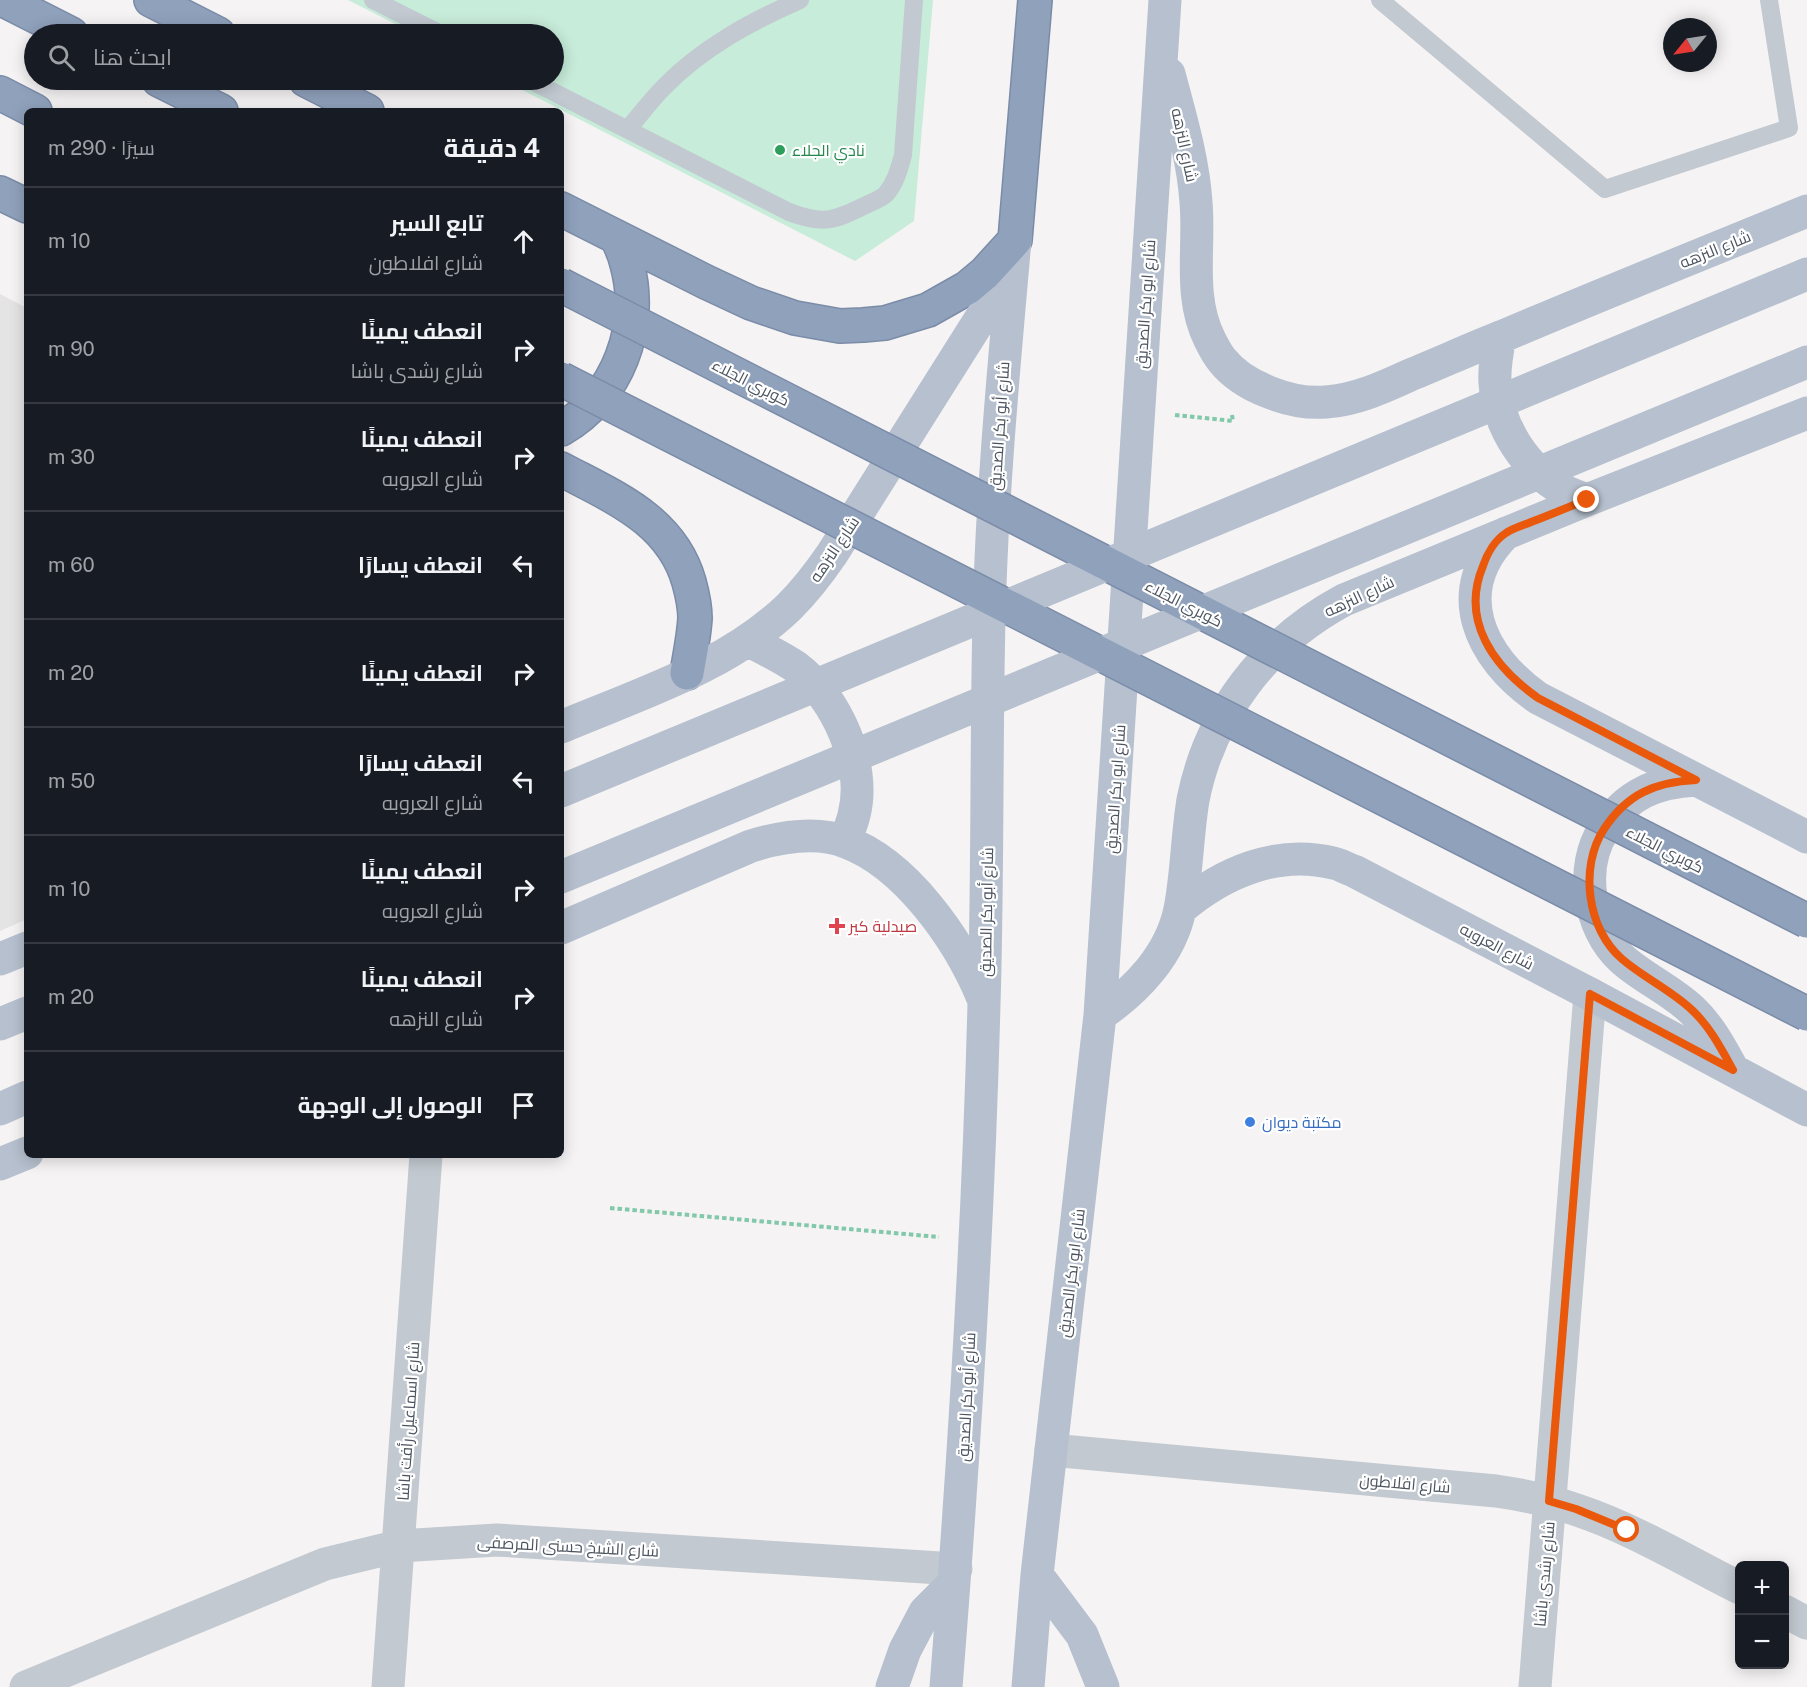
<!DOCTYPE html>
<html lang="ar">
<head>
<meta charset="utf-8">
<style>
  :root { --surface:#171b24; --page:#242831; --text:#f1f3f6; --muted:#9ea1a6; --line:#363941 }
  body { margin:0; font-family:"Public Sans",Cairo,sans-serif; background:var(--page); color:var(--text); direction:rtl }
  .controls { position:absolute; right:18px; bottom:18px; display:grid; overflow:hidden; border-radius:9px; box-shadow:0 3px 15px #0003 }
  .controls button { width:54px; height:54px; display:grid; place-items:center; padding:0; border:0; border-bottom:2px solid var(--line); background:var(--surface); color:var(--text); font:30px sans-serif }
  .compass { position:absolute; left:1663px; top:18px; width:54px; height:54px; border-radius:50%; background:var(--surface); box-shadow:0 3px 15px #0003; rotate:240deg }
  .stop { position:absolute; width:18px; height:18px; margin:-14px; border:4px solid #ea580c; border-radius:50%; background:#fff }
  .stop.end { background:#ea580c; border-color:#fff; box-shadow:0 2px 6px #0008 }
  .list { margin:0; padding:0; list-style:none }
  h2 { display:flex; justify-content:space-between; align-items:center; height:78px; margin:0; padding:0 24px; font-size:26px }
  h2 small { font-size:20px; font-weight:400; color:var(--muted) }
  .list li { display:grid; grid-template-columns:39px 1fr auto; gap:18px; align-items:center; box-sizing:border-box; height:108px; padding:0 24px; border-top:2px solid var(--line) }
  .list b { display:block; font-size:22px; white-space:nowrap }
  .list p { margin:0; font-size:20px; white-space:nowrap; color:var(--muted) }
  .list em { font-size:20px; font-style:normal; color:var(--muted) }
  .icon { flex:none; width:33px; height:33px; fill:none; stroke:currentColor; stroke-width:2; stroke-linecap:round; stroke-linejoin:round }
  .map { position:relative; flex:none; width:1807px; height:1687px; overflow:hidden; direction:ltr }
  .search { position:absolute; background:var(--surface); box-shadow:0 3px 15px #0003; left:24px; top:24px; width:540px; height:66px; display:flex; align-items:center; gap:15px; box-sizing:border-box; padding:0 21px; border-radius:33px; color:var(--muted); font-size:22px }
  .panel { position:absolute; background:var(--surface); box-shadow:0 3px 15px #0003; left:24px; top:108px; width:540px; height:1050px; border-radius:9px; direction:rtl }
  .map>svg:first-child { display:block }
</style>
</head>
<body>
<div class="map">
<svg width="1807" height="1687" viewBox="0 0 1807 1687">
  <rect width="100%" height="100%" fill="#f5f3f3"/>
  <path fill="#e5e4e4" d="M0,294L27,308V919L0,931Z"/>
  <path fill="#c7ecd9" d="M348,0H933L914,221L855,261L503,80H554V34H415Z"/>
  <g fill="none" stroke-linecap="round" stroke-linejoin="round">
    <defs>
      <path id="highway" d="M4,0L71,34
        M151,0L218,34
        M159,80L221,111
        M306,80L367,111
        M0,93L35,111
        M0,193L27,206
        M561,209L706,282L751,303L795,318L840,326L863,325L885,323L928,310L967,288L985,273L1015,240L1035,0
        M561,429C618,397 644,326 627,264C625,255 621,246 617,238
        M561,469C613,497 671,519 689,582C692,593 695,606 695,618C694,636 690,655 687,673"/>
    </defs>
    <use href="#highway" stroke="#7b8ca8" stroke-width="36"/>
    <path stroke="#82c8ab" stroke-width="4" stroke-dasharray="4.5 3" stroke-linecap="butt" d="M1175,415L1233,421L1232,415
      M610,1208L939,1237"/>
    <path stroke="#c2c9d0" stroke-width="18" d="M373,0L441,34
      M1380,0L1605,189L1789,128L1769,0
      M530,80L789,212C824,225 833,221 866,205C872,202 881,199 886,194C896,182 899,169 903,155L914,0
      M628,129C640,115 651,100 664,87C702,48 750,22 800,0"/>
    <path stroke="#c2c9d0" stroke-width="33" d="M1051,1450L1496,1491C1524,1495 1551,1501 1577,1510C1634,1529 1686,1561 1740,1588
      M1784,1611L1807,1623
      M26,1687L325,1564L399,1546L497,1540L956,1569
      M388,1687L426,1155
      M1535,1687L1590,994"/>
    <path stroke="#b6c0ce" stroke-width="33" d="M1169,74C1180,116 1193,158 1196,202C1200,248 1188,297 1210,340C1213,346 1217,354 1222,360C1243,387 1292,405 1326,402C1356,400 1384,387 1410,375C1440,363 1470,349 1501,337C1602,294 1705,253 1807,211
      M1500,337C1497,352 1494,367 1495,383C1498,427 1526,470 1565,491C1572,495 1580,497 1587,500
      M1506,533C1448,590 1479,657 1538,698L1807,837
      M748,640C764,649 782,657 796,667C836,697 867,765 854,815C852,824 848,833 844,841
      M561,727C639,694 727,667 789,607C805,591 819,573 832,554L1008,275
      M1696,780C1656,782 1627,794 1604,829C1579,867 1588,928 1622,959C1643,978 1671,990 1692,1010C1710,1027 1721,1048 1733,1070
      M1180,909C1222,873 1277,849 1333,863C1340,864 1347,869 1354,871L1590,994L1807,1110
      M561,928L751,846C780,837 817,831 846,842C906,864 958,939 982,996
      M0,959L27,948
      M1100,1015C1137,990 1171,954 1180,909C1187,873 1187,836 1193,800C1210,713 1266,642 1344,600L1587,500L1807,413
      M0,1024L27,1013
      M0,1109L27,1097
      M0,1164L27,1153
      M1037,1575L1082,1635L1103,1687
      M892,1687L905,1650L925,1612L954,1583
      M946,1687C964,1460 978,1232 984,1004C988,875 986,746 989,618C992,491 1004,366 1015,240
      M1028,1687L1037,1575L1051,1450L1100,1015L1165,0"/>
    <use href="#highway" stroke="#90a1bc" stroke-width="33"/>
    <defs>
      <path id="highway-bridge" d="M561,285L1807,921
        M561,379L1807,1014"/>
    </defs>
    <use href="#highway-bridge" stroke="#7b8ca8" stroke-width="36" stroke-linecap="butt"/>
    <path stroke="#b6c0ce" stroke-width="33" d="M561,791L1807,274
      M561,877L1807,362"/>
    <use href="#highway-bridge" stroke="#90a1bc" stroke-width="33"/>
  </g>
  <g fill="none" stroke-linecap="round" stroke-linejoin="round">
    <path stroke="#ea580c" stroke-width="8" d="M1587,500C1568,507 1550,515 1531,522C1524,525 1513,528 1506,533C1495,540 1487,554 1483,566C1460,621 1494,667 1538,698L1696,780C1655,782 1627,794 1604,829C1579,867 1587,929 1622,959C1644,978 1671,990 1692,1010C1710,1027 1721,1048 1733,1070L1590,994L1549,1501L1576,1509L1627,1530"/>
  </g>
  <circle fill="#2e9e5b" stroke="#fff" stroke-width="2" cx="780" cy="150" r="6"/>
  <path fill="#e0444e" stroke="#fff" stroke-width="2" d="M834 917h6v6h6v6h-6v6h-6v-6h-6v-6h6z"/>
  <circle fill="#3f7fe0" stroke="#fff" stroke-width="2" cx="1250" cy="1122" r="6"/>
  <g text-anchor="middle" stroke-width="4.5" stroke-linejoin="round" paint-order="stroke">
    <g font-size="16" fill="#4c545f" stroke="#fff">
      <text transform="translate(1185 145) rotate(78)" y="6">شارع النزهه</text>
      <text transform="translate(1715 249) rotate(-22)" y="6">شارع النزهه</text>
      <text transform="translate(1145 304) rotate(-86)" y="6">شارع ابو بكر الصديق</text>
      <text transform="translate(751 382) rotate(27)" y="6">كوبري الجلاء</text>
      <text transform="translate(999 426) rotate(-86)" y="6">شارع أبو بكر الصديق</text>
      <text transform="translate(834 549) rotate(-56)" y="6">شارع النزهه</text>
      <text transform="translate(1359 596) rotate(-25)" y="6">شارع النزهه</text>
      <text transform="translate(1184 603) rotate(27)" y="6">كوبري الجلاء</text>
      <text transform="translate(1115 789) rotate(-86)" y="6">شارع ابو بكر الصديق</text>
      <text transform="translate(1665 849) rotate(27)" y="6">كوبري الجلاء</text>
      <text transform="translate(986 912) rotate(-89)" y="6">شارع أبو بكر الصديق</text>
      <text transform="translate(1497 946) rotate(28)" y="6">شارع العروبه</text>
      <text transform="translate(1071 1273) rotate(-83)" y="6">شارع ابو بكر الصديق</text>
      <text transform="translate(966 1397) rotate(-87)" y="6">شارع أبو بكر الصديق</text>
      <text transform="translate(408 1421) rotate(-86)" y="6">شارع اسماعيل رأفت باشا</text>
      <text transform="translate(1405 1483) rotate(5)" y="6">شارع افلاطون</text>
      <text transform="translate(568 1546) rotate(3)" y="6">شارع الشيخ حسنى المرصفى</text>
      <text transform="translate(1544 1574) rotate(-85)" y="6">شارع رشدى باشا</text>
    </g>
    <g font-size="16" fill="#27864d" stroke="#fff" text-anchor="start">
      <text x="792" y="156">نادي الجلاء</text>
    </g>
    <g font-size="16" fill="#be3a42" stroke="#fff" text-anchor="start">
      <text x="849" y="932">صيدلية كير</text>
    </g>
    <g font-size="16" fill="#366cbe" stroke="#fff" text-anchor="start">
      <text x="1262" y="1128">مكتبة ديوان</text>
    </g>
  </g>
</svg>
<div class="controls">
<button>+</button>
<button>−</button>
</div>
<svg class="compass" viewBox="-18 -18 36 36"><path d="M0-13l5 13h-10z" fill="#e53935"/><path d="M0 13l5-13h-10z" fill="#9ea1a6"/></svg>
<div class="stop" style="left:1627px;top:1530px"></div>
<div class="stop end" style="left:1587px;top:500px"></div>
<div class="search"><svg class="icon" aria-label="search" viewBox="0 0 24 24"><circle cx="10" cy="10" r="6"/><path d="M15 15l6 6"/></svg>ابحث هنا</div>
<section class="panel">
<h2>4 دقيقة<small>سيرًا · 290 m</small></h2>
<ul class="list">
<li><svg class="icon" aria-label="ahead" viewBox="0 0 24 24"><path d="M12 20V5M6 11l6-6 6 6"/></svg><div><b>تابع السير</b><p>شارع افلاطون</p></div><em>10 m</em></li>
<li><svg class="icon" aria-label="right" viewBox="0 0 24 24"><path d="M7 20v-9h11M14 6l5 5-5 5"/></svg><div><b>انعطف يمينًا</b><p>شارع رشدى باشا</p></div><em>90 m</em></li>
<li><svg class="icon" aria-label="right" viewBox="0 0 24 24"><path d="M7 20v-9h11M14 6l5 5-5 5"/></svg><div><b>انعطف يمينًا</b><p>شارع العروبه</p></div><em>30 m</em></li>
<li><svg class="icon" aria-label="left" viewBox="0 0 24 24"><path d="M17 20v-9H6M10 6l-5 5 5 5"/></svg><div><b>انعطف يسارًا</b></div><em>60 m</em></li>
<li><svg class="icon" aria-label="right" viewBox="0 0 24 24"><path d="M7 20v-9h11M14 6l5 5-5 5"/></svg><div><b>انعطف يمينًا</b></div><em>20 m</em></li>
<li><svg class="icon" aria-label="left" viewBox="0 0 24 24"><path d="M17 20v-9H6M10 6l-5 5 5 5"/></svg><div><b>انعطف يسارًا</b><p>شارع العروبه</p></div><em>50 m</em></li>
<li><svg class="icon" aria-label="right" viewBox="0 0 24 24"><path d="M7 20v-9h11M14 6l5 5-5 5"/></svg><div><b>انعطف يمينًا</b><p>شارع العروبه</p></div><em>10 m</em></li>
<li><svg class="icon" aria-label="right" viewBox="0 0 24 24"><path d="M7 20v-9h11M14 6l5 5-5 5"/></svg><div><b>انعطف يمينًا</b><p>شارع النزهه</p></div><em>20 m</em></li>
<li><svg class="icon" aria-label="arrive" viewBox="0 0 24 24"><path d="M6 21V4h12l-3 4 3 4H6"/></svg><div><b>الوصول إلى الوجهة</b></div></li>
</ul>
</section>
</div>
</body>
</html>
